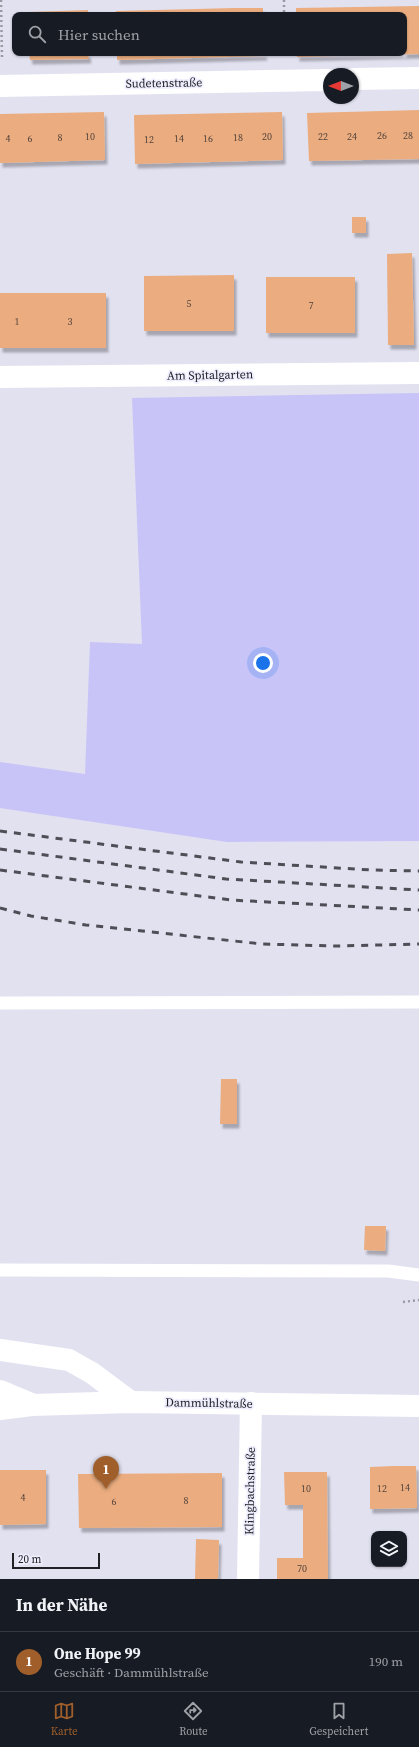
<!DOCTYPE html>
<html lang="de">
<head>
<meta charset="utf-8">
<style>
  :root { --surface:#171b24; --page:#242831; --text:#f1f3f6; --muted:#9ea1a6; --line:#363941; --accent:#a05f2a }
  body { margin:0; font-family:"Source Serif 4",serif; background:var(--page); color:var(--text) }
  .controls { position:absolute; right:12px; bottom:12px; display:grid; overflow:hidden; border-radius:8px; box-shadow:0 1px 3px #0004 }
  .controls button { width:36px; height:36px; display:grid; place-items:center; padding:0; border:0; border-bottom:1px solid var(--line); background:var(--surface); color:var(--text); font:20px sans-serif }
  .compass { position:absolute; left:323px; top:68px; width:36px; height:36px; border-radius:50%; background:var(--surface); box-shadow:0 1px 3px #0004; rotate:270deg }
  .scale { position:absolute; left:12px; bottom:10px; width:88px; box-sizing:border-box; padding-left:4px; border:2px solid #202025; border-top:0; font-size:11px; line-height:14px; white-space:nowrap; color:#202025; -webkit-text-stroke:3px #efeefe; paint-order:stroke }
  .you { position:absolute; left:263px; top:663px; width:14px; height:14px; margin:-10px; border:3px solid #fff; border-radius:50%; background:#1a73e8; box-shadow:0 0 0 6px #1a73e833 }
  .badge { display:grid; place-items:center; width:26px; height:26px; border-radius:50%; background:var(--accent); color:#fff; font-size:13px; font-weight:700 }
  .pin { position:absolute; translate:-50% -33px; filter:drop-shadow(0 1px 2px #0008) }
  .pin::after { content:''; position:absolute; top:21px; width:14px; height:12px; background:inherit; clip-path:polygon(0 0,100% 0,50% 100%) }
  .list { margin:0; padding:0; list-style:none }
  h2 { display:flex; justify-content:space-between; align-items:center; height:52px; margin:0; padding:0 16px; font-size:17px }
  h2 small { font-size:13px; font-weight:400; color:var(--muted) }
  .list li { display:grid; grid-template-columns:26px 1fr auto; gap:12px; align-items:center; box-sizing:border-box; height:60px; padding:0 16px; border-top:1px solid var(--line) }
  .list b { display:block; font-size:15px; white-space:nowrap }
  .list p { margin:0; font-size:13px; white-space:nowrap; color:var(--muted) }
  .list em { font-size:13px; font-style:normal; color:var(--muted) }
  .icon { flex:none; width:22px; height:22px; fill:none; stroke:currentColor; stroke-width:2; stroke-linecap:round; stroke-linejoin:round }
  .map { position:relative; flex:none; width:419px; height:1579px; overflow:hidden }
  .search { position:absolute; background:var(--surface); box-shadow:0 1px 3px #0004; left:12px; right:12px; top:12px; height:44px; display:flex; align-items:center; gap:10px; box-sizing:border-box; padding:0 14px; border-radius:8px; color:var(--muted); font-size:15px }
  .sheet { height:112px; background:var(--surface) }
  nav { display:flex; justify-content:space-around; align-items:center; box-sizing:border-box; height:56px; border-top:1px solid var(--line); background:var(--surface); font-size:11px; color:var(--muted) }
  nav a { display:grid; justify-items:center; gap:2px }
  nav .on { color:var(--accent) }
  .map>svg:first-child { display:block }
</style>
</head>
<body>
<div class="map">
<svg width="419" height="1579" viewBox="0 0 419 1579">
  <defs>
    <filter id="shadow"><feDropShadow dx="2.5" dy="4.5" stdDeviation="1" flood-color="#0004"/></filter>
  </defs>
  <rect width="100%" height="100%" fill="#e2e1f0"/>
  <path fill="#c8c4f8" d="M419,393V841L227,842L0,808V762L85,774L90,642L142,644L132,398Z"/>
  <path fill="#ebad7f" filter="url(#shadow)" d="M419,6V54L297,57V53H404V15H296V8Z
    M234,8H263V15H116V11Z
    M88,10V15H28V12Z
    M29,53H88L89,59L30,60Z
    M117,53H264L265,56L117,60Z
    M419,110V159L309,161L307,113Z
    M104,112L105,160L0,163V114Z
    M282,112L283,160L135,164L134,115Z
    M352,217H366V233H352Z
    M412,253L414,345H388L387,254Z
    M234,275V331H144V276Z
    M266,277H355V333H266Z
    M0,293H106V348H0Z
    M221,1079H237V1124H220Z
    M365,1226H386L385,1251L364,1250Z
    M393,1466H416L417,1508L370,1509V1467Z
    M0,1470H46V1524L0,1525Z
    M284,1472H327L328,1579H277V1558H303V1505H285Z
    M222,1473V1527L79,1528L78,1474Z
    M196,1539L219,1540L218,1579H195Z"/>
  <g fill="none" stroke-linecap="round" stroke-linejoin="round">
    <path stroke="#9999a4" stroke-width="2.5" stroke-dasharray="2 3" stroke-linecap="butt" d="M1,0L2,59
      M284,0V15
      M403,1302L419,1300"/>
    <path stroke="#fff" stroke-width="13" d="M0,1003L419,1002
      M0,1270L388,1271L419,1275"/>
    <path stroke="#fff" stroke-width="22" d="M353,79L419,78
      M0,86L329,80
      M0,377L419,373
      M0,1350L69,1360L92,1373L131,1402
      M248,1579L251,1403"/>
    <path stroke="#fff" stroke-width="22" d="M0,1391L31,1404
      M0,1409L32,1405L131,1402L419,1406"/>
    <path stroke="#4f4e56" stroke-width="3" stroke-dasharray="7 7" stroke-linecap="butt" d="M0,831L241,862L371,870L419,871
      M0,849L226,879L419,890
      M0,870L231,900L419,910
      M0,908L31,916L86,925L262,944L335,946L419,944"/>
  </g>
  <g text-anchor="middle" stroke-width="3.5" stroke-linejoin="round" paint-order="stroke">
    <g font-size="10" fill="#53433c">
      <text x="382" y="139">26</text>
      <text x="408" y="139">28</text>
      <text x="90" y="140">10</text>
      <text x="267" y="140">20</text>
      <text x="323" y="140">22</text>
      <text x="352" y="140">24</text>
      <text x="60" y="141">8</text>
      <text x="238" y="141">18</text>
      <text x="8" y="142">4</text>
      <text x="30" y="142">6</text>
      <text x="179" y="142">14</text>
      <text x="208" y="142">16</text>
      <text x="149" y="143">12</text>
      <text x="189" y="307">5</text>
      <text x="311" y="309">7</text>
      <text x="17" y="325">1</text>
      <text x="70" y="325">3</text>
      <text x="405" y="1491">14</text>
      <text x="306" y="1492">10</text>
      <text x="382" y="1492">12</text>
      <text x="23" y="1501">4</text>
      <text x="186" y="1504">8</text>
      <text x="114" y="1505">6</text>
      <text x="302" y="1572">70</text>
    </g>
    <g font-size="12" fill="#202025" stroke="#efeefe">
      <text transform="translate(164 83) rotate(-1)" y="4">Sudetenstraße</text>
      <text transform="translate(210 375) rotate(-1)" y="4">Am Spitalgarten</text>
      <text transform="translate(209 1403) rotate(1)" y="4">Dammühlstraße</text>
      <text transform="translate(250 1491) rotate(-89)" y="4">Klingbachstraße</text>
    </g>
  </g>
</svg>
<div class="controls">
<button><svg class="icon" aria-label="layers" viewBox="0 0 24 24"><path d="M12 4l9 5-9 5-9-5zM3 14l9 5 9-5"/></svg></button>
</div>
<svg class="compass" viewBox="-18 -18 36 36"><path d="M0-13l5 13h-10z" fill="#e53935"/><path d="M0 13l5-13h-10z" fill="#9ea1a6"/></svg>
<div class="scale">20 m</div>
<div class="you"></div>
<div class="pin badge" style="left:106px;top:1489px">1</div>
<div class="search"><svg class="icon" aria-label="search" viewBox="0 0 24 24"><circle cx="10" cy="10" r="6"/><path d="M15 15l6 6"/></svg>Hier suchen</div>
</div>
<section class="sheet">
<h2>In der Nähe<small></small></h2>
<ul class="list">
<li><span class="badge">1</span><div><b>One Hope 99</b><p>Geschäft · Dammühlstraße</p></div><em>190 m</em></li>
</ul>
</section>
<nav>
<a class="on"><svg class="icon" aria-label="map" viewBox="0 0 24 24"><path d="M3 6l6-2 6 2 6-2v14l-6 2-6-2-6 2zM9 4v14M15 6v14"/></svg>Karte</a>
<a><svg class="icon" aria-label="directions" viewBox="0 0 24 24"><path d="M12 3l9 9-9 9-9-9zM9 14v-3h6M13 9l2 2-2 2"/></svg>Route</a>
<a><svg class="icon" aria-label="saved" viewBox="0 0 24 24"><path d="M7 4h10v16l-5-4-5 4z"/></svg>Gespeichert</a>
</nav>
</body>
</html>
